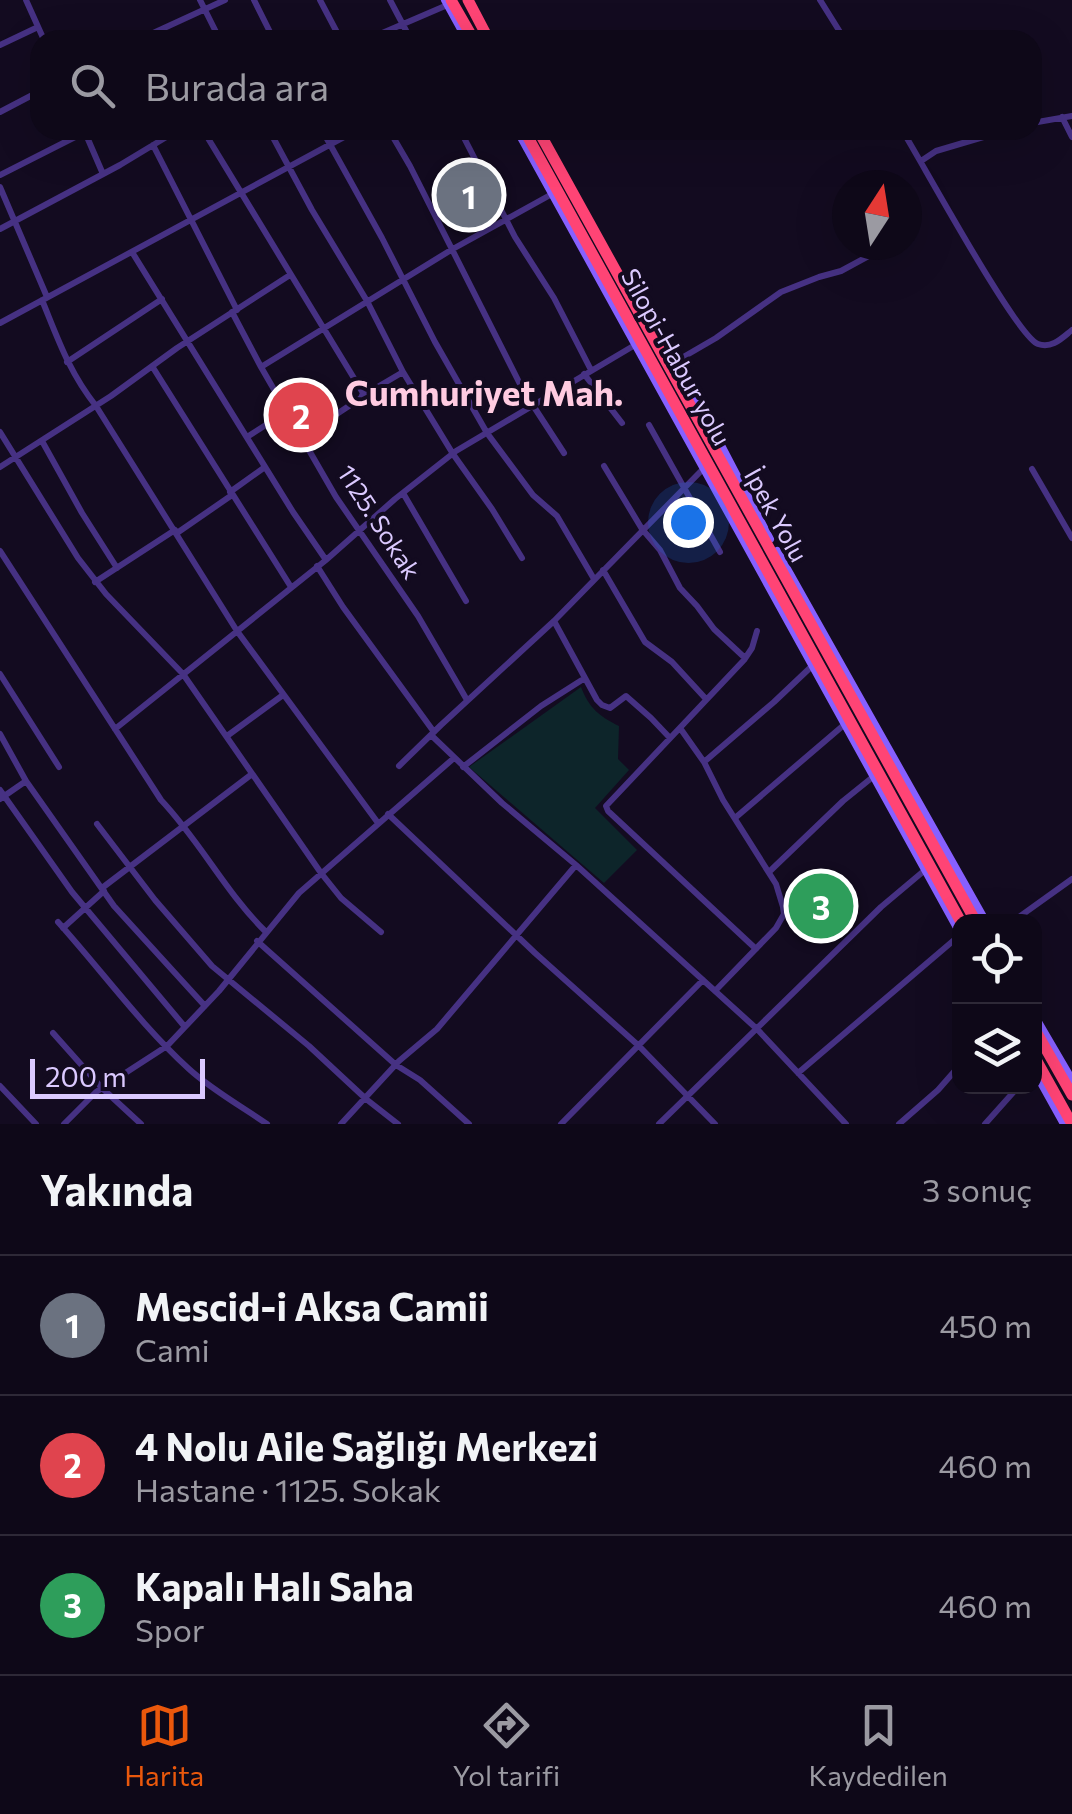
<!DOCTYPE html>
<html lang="tr">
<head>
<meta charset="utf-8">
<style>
  :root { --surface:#0e0818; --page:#171121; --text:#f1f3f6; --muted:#9b9aa2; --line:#2e2937; --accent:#ea580c }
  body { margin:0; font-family:Commissioner,sans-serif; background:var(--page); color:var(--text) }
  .controls { position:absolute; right:30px; bottom:30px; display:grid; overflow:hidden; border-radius:20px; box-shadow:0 10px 40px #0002 }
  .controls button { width:90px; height:90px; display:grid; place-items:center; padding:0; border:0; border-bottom:2px solid var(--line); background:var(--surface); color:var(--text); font:50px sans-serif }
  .compass { position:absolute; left:832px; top:170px; width:90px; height:90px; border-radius:50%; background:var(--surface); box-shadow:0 10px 40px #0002; rotate:12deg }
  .scale { position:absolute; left:30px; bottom:25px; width:175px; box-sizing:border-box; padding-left:10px; border:5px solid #dbc9ff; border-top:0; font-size:28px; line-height:35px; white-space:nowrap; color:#dbc9ff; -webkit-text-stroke:8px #130b20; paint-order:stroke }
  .you { position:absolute; left:688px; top:522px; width:35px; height:35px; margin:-25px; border:8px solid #fff; border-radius:50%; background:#1a73e8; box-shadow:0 0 0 15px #1a73e833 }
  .badge { display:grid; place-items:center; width:65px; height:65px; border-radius:50%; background:var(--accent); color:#fff; font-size:32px; font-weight:700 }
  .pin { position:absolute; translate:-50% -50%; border:5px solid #fff; box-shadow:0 2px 10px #0006 }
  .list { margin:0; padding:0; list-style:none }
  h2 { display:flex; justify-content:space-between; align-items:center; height:130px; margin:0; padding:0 40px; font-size:42px }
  h2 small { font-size:32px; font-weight:400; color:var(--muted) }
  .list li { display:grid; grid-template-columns:65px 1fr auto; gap:30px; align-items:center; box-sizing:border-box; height:140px; padding:0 40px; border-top:2px solid var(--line) }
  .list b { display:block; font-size:38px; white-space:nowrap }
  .list p { margin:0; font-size:32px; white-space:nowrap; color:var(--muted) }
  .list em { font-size:32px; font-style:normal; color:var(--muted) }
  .icon { flex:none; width:55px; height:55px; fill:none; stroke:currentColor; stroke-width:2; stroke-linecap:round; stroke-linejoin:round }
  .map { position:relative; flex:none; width:1072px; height:1124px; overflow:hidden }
  .search { position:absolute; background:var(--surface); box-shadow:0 10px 40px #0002; left:30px; right:30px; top:30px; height:110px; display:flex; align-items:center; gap:25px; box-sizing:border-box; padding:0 35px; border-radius:30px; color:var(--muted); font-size:38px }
  .sheet { height:550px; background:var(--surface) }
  nav { display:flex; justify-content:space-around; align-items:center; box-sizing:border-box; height:140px; border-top:2px solid var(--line); background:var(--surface); font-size:28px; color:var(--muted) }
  nav a { display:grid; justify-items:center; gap:5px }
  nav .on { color:var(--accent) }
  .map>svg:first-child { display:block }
</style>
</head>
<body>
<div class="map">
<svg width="1072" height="1124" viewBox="0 0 1072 1124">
  <rect width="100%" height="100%" fill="#130b20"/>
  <path fill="#0d252a" d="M581,687C589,708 599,716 619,726L618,759L629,770L595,808L637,850L604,883L469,767Z
    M826,882L846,900L817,931L797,913Z"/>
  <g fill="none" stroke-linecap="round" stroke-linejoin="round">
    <path stroke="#463183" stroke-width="6" d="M26,0L44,40
      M200,0L220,40
      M254,0L274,40
      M320,0L341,40
      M390,0L411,40
      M820,0L845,40
      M138,40L225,0
      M366,40L452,3
      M0,45L38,27
      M0,112L40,91
      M1062,117L1072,137
      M1032,123L1072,116
      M84,130L103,174
      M203,130L363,393L361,398L302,437
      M269,130L312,210L367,301L403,372L453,454L492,509L522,558
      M322,130L382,238L435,342L487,433L533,495L557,516L594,579
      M389,130L410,166L523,390L564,453
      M460,130L515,237L554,298L591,370
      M902,130C922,162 1016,336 1038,344C1052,349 1062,338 1072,330
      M153,145L237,310
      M921,161L936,151L1007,130
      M0,175L85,132
      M0,187L47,297
      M0,229L120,165L178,130
      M907,234L910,233
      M132,252L293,512L326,560
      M42,300C58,339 69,372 96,406L237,631L378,823
      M232,312L261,367L336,497L418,616L467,700
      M0,323L357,130
      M67,362L162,299
      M673,363L716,338L781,292L819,277L841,271L889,245
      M152,366L291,587
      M261,367L451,250L552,194
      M584,374L622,423
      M364,395L403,372
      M649,425L720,552
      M0,432L78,558L106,594L183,674L321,873L341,898L381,932
      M247,437L286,412
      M42,441L82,513L117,568
      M604,466L642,529L660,550L680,588L697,606L714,629L745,658
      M0,467L111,396L177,348L290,275
      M1032,469L1072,538
      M230,492L265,467
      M403,493L466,601
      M177,533L232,495
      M0,551L161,800C200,841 226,893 266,932
      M317,566L343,607L434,732
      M603,570L645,642L672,662L706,699
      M95,582L175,530
      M554,621L597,700L602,705L610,708L626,696L651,718L670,738
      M0,674L59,767
      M680,728L704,762L723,800L776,884L783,907L784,914L776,928L715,991
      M115,729L326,560L395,499L456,451L635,345
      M0,734L26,781L114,906L205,1006
      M431,735L502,803L576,865L757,1029L846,1124
      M227,736L283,695
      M704,762L774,702L812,666
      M399,766L441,725L554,621L704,468
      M463,767L541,706L585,678
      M0,790L72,892L185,1027
      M0,799L26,781
      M388,814L535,953L639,1046L715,1124
      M735,818L845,724
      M97,824L155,900L212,966L309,1046L366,1099L398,1124
      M769,872L843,801L874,776
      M102,888L252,774
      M58,922C102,971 141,1025 189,1069C212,1090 241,1106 267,1124
      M1012,922L1072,879
      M63,928L104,891
      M257,941L396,1065L420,1080L469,1124
      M756,949L608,811L606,806L744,660L752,648L757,631
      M53,1033L102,1088L141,1124
      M798,1073L960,935
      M0,1086L36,1124
      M64,1124L96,1092L167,1046L219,991L299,893L454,758
      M341,1124L399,1061L437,1029L576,865
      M561,1124L703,980
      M659,1124L881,907L925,870
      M899,1124L938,1090L960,1065
      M985,1124L1019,1086"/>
    <path stroke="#8760ff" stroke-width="8" d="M445,0L467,40
      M517,130L960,933
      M677,361L770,539
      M777,551L986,922
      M1034,1015L1072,1080
      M1034,1070L1064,1124"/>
    <path stroke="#ff4475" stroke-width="11" d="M451,0L474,40
      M468,0L489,40
      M524,130L961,922
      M538,130L976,922
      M1034,1028L1072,1095
      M1034,1056L1072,1124"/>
  </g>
  <g text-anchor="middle" stroke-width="8" stroke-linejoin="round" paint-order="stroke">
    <g font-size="25" fill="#dbc9ff" stroke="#130b20">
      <text transform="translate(676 357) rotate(61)" y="9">Silopi-Habur yolu</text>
      <text transform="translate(776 515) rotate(61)" y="9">İpek Yolu</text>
      <text transform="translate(379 522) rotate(57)" y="9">1125. Sokak</text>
    </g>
    <g font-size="35" font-weight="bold" fill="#ffcbe1" stroke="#130b20">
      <text x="484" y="406">Cumhuriyet Mah.</text>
    </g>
  </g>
</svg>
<div class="controls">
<button><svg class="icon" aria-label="locate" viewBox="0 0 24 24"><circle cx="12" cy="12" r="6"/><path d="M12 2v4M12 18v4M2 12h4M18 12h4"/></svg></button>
<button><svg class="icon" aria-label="layers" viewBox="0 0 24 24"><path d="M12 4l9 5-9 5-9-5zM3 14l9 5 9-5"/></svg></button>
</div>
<svg class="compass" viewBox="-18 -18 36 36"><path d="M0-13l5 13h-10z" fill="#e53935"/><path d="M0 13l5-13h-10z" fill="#9b9aa2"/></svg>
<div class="scale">200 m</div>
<div class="you"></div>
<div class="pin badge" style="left:469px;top:195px;background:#6b7280">1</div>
<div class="pin badge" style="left:301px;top:415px;background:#e0444e">2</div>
<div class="pin badge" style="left:821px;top:906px;background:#2e9e5b">3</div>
<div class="search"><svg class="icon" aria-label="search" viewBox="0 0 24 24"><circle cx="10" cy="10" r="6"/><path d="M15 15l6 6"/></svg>Burada ara</div>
</div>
<section class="sheet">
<h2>Yakında<small>3 sonuç</small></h2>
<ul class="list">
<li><span class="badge" style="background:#6b7280">1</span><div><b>Mescid-i Aksa Camii</b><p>Cami</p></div><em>450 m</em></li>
<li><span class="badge" style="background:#e0444e">2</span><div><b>4 Nolu Aile Sağlığı Merkezi</b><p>Hastane · 1125. Sokak</p></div><em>460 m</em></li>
<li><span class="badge" style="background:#2e9e5b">3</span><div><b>Kapalı Halı Saha</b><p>Spor</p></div><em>460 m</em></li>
</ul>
</section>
<nav>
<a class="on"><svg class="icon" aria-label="map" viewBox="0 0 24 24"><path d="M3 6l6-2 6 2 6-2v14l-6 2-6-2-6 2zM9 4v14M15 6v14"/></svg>Harita</a>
<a><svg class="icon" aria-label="directions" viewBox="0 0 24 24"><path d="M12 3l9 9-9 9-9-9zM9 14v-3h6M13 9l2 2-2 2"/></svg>Yol tarifi</a>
<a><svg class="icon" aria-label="saved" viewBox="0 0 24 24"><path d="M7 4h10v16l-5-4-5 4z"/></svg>Kaydedilen</a>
</nav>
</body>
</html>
